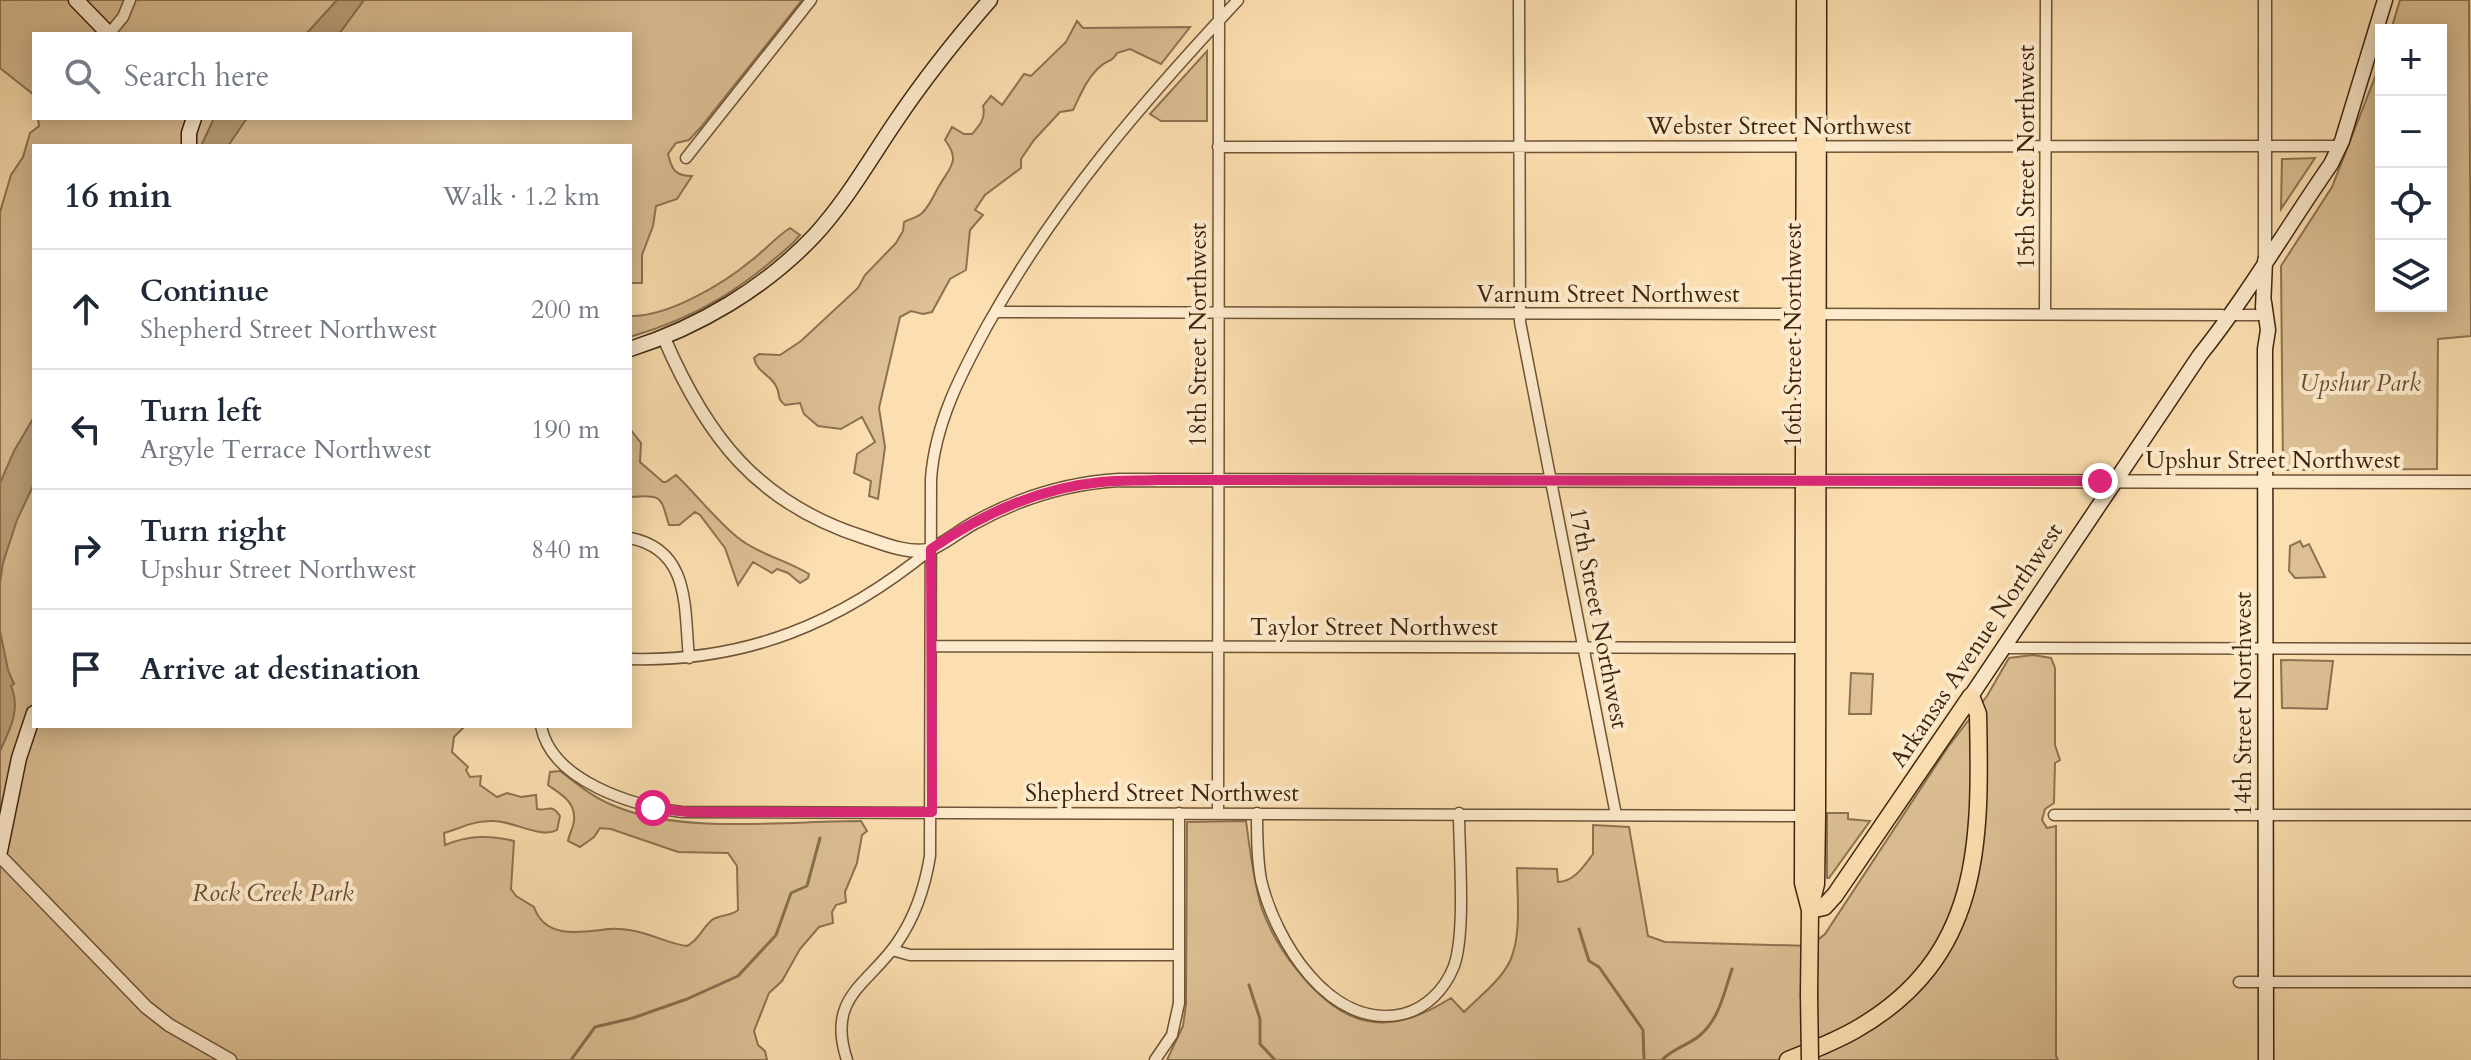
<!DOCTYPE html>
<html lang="en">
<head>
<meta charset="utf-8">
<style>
  :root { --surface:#fff; --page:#f6f6f7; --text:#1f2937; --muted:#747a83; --line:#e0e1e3 }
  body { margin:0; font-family:Cardo,serif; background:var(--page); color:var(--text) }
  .controls { position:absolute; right:24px; top:24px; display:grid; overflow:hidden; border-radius:0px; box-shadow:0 4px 20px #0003 }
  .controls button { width:72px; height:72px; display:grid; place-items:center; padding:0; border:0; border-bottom:2px solid var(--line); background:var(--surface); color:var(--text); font:40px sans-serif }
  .stop { position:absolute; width:24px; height:24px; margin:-18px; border:6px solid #db2777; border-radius:50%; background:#fff }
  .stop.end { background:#db2777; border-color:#fff; box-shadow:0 2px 8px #0008 }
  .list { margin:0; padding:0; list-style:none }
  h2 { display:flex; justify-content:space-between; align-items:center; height:104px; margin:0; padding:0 32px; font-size:34px }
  h2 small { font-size:26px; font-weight:400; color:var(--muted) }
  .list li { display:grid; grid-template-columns:52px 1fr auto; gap:24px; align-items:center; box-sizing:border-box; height:120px; padding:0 32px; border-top:2px solid var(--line) }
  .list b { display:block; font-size:30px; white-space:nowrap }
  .list p { margin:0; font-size:26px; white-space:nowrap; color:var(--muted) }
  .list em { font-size:26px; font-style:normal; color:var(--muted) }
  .icon { flex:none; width:44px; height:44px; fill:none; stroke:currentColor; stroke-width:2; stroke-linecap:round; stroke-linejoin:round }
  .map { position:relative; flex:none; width:2471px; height:1060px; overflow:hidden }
  .search { position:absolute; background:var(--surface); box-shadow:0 4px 20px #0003; left:32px; top:32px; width:600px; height:88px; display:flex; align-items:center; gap:20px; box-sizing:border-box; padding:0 28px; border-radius:0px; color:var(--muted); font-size:30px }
  .panel { position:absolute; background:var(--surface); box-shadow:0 4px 20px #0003; left:32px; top:144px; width:600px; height:584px; border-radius:0px }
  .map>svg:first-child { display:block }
</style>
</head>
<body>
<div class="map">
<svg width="2471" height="1060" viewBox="0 0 2471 1060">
  <rect width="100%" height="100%" fill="#fcdfb0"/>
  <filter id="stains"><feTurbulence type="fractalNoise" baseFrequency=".0025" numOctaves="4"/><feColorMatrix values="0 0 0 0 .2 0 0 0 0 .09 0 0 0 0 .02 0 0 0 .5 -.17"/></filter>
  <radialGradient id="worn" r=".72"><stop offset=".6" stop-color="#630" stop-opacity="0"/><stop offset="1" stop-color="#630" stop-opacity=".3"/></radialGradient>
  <path fill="#dcbf94" stroke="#8d7251" stroke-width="2" d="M0,0H68L101,34H34V95L0,68Z
    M82,0H802L701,127L689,140L676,143L668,154C672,170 675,176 692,176L677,199L656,206L653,226L642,255V283H630V146H34V726H465L454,737L452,752L468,767L466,770L470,777L481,776L480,785L497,797L507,793L521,797L536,795L537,809C548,812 550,802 560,816L557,830C541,839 513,821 494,821C475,820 461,828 444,833L445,845C469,835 490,835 514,841L511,889L516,896L534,907C545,940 582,932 609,929C618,928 630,930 639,932C656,936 670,944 687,946C699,940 702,928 712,920C720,914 730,917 738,910L737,866L728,853L678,852L611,829L600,828L594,837L580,847L568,841C569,834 573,829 574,821C576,802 562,795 548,785L550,772L560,771C578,785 595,799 617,807C682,834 789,821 861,821L867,831L862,835L857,863L845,892L846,902L836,905L832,912L833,923L819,927L800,949L782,981L769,993L754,1031L758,1045L765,1051L767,1060H0V212L11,175L23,157L30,133L39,126L38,118H630V34H114Z
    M2400,0H2469L2471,336L2438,339L2437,469L2283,470L2281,266L2332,187L2381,62V306H2441V30H2391Z
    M1077,21L1083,28L1190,27L1161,64L1130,49L1117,53C1113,61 1109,60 1102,65C1087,77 1081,94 1073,110L1060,112L1034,140L1021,159V168L985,195L975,210L983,215L970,230L966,270L950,279L932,312L923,314L911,311L900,317L879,408L885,447L878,499L869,496L871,481L854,473L857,454L875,442L862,417L841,429L818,426L804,414L800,403L785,405C776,398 781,395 776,386C770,374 757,373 754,358L759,354L780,355L801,341L858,288L865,275L896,243L903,231L904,222C909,219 916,218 921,214C930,206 933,196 939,186C950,167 961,161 945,140L952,127L964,134H972C980,125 986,118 983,106L991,96L1002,105L1024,74L1031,76L1066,42Z
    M1207,51V121H1161L1150,114Z
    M2315,158L2281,209L2282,159Z
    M790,228L800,235L794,242C742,289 698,317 630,337V316C668,317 723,284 752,260C765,250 776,237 790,228Z
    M630,429L641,443L640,462L663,482H666L676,475C696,494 715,519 737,537C758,554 786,560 809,574L808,578L800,583L788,573L777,569L772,573L753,562L738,585L725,548L700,515L695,512L679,525H669C660,496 664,495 630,497Z
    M2300,541L2303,547L2309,544L2325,577L2295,578L2289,571L2290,546Z
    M2033,655L2051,658L2055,668V745L2060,760L2055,763L2054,803L2045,809L2042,820L2047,828L2056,826V1056L2058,1060H1167L1183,1026L1186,1004L1187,822L1246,821C1250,849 1253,878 1261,906C1269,930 1281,950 1297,970C1343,1028 1387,1039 1451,998L1464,1012C1479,997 1501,980 1510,961C1522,934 1517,897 1517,868L1557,869L1558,882C1574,882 1584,866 1593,854V825L1629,827L1648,936L1665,942L1810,946L1825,934L1948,747L1987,696L2009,658Z
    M2281,660L2333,661L2327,709L2282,708Z
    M1851,673L1873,674L1871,714H1849Z
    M1827,813H1848V819L1870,821L1829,878H1827Z"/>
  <path fill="#bba079" stroke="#896f4e" stroke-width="2" d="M337,0H364L339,34H306Z
    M214,118H247L228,146H201Z
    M34,417V484L17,520L3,563L0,583V483L14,451Z
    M0,631L8,670L14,684L11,686C21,709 10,730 0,751Z"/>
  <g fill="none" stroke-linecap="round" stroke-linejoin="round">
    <path stroke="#896f4e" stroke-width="3" d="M1579,929L1589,961L1599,967L1643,1030L1644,1060
      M1249,985L1260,1019V1044L1275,1060
      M571,1060L595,1027L633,1018L687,999L738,976L776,935L791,893L807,886L820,838
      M1662,1060C1673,1048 1687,1046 1699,1036C1719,1020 1724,993 1732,969"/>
    <defs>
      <path id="minor" d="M1519,0L1520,322L1616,815
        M109,34L123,17L130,0
        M1218,147L2340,146
        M686,158L811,0
        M995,312L2222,315
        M2045,314L2046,0
        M2232,315H2261
        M630,538C691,550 684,608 689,658
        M931,646L1807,648
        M2005,648L2471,649
        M630,659C747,662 841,623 931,549
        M541,726C552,782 634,806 682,812L1809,816
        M1218,813L1219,0
        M1257,813C1257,836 1257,858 1261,880C1275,940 1330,1031 1403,1014C1427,1008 1445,989 1454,966C1466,932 1459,852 1459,813
        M2054,815H2471
        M892,950L910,955H1179
        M2239,982H2471
        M847,1060C826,997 868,985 897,943C915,917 925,887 930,856L931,479C935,423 961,374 987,326C1056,202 1142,103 1238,0
        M1155,1060L1172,1035L1179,1003V813"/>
      <path id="tertiary" d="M2265,0V261
        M664,338C706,436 757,503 863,537C882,543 907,554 928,550C940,547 962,529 974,523C1019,498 1068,483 1119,480L2471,482
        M0,856L146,1007L169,1025L230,1060"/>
      <path id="secondary" d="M76,0L109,34
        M189,146V133L194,118
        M2264,302L2268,330L2265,349L2266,1060
        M2263,308L2265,261
        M630,349C699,327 765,288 815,235C847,200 870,159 896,121C925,78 956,39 990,0
        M1971,696L2200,355C2248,295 2287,227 2331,164L2342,141L2385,0
        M0,851L19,758L34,713"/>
      <path id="primary" d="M1805,0L1803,883L1810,910L1809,994
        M1810,908L1816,884L1817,816L1818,0
        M1788,1060C1811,1051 1834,1042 1855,1030C1982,958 1981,843 1978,714L1971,696L1835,895L1824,907L1810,910"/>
    </defs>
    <use href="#minor" stroke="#6e5436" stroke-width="13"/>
    <use href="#tertiary" stroke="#6e5436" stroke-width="15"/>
    <use href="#secondary" stroke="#3e250e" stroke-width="17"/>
    <use href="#primary" stroke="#3e250e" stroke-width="19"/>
    <use href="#minor" stroke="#fdeacc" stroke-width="10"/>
    <use href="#tertiary" stroke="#fdeacc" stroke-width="12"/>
    <use href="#secondary" stroke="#fdeacc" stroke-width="14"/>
    <use href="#primary" stroke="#fcdfb0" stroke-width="16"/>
    <defs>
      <path id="primary-bridge" d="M1809,994L1810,1060"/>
    </defs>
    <use href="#primary-bridge" stroke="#3e250e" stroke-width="19" stroke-linecap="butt"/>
    <use href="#primary-bridge" stroke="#fcdfb0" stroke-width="16"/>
  </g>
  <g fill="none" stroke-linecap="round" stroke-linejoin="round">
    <path stroke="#db2777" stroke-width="10" d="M653,808L688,812H932L931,549C982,514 1040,488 1101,482C1120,480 1138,481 1157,480L2100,481"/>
  </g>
  <g text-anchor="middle" stroke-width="8" stroke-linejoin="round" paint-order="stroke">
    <g font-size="24" fill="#3e250e" stroke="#fdeacc">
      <text x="1779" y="134">Webster Street Northwest</text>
      <text transform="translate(2026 157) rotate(-90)" y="8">15th Street Northwest</text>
      <text x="1608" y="302">Varnum Street Northwest</text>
      <text transform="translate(1198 335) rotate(-90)" y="8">18th Street Northwest</text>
      <text transform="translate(1793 335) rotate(-90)" y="8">16th Street Northwest</text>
      <text x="2273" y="468">Upshur Street Northwest</text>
      <text transform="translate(1599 618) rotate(79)" y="8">17th Street Northwest</text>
      <text x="1374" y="635">Taylor Street Northwest</text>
      <text transform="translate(1976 645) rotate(-56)" y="8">Arkansas Avenue Northwest</text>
      <text transform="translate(2243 704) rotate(-90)" y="8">14th Street Northwest</text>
      <text x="1162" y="801">Shepherd Street Northwest</text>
    </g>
    <g font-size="24" font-style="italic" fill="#664c30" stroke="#fdeacc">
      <text x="2360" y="391">Upshur Park</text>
      <text x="273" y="901">Rock Creek Park</text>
    </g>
  </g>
  <rect width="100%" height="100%" filter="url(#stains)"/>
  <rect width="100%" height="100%" fill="url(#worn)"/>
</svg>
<div class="controls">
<button>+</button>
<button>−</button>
<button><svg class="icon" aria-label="locate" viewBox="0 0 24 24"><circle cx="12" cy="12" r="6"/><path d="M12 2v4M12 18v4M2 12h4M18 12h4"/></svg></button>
<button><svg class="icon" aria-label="layers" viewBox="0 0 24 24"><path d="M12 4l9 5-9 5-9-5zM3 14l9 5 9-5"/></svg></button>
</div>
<div class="stop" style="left:653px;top:808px"></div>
<div class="stop end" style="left:2100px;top:481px"></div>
<div class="search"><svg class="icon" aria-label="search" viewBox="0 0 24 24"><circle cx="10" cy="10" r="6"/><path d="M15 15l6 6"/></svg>Search here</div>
<section class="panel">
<h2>16 min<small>Walk · 1.2 km</small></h2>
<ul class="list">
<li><svg class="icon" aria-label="ahead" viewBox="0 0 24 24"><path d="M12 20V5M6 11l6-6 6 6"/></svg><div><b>Continue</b><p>Shepherd Street Northwest</p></div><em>200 m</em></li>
<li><svg class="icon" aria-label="left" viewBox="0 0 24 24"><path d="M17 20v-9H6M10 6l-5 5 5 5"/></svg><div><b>Turn left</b><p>Argyle Terrace Northwest</p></div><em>190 m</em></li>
<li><svg class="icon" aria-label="right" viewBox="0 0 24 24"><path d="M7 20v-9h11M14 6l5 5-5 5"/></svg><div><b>Turn right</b><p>Upshur Street Northwest</p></div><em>840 m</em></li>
<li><svg class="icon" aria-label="arrive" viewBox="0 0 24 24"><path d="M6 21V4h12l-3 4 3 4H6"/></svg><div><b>Arrive at destination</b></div></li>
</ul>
</section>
</div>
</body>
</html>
